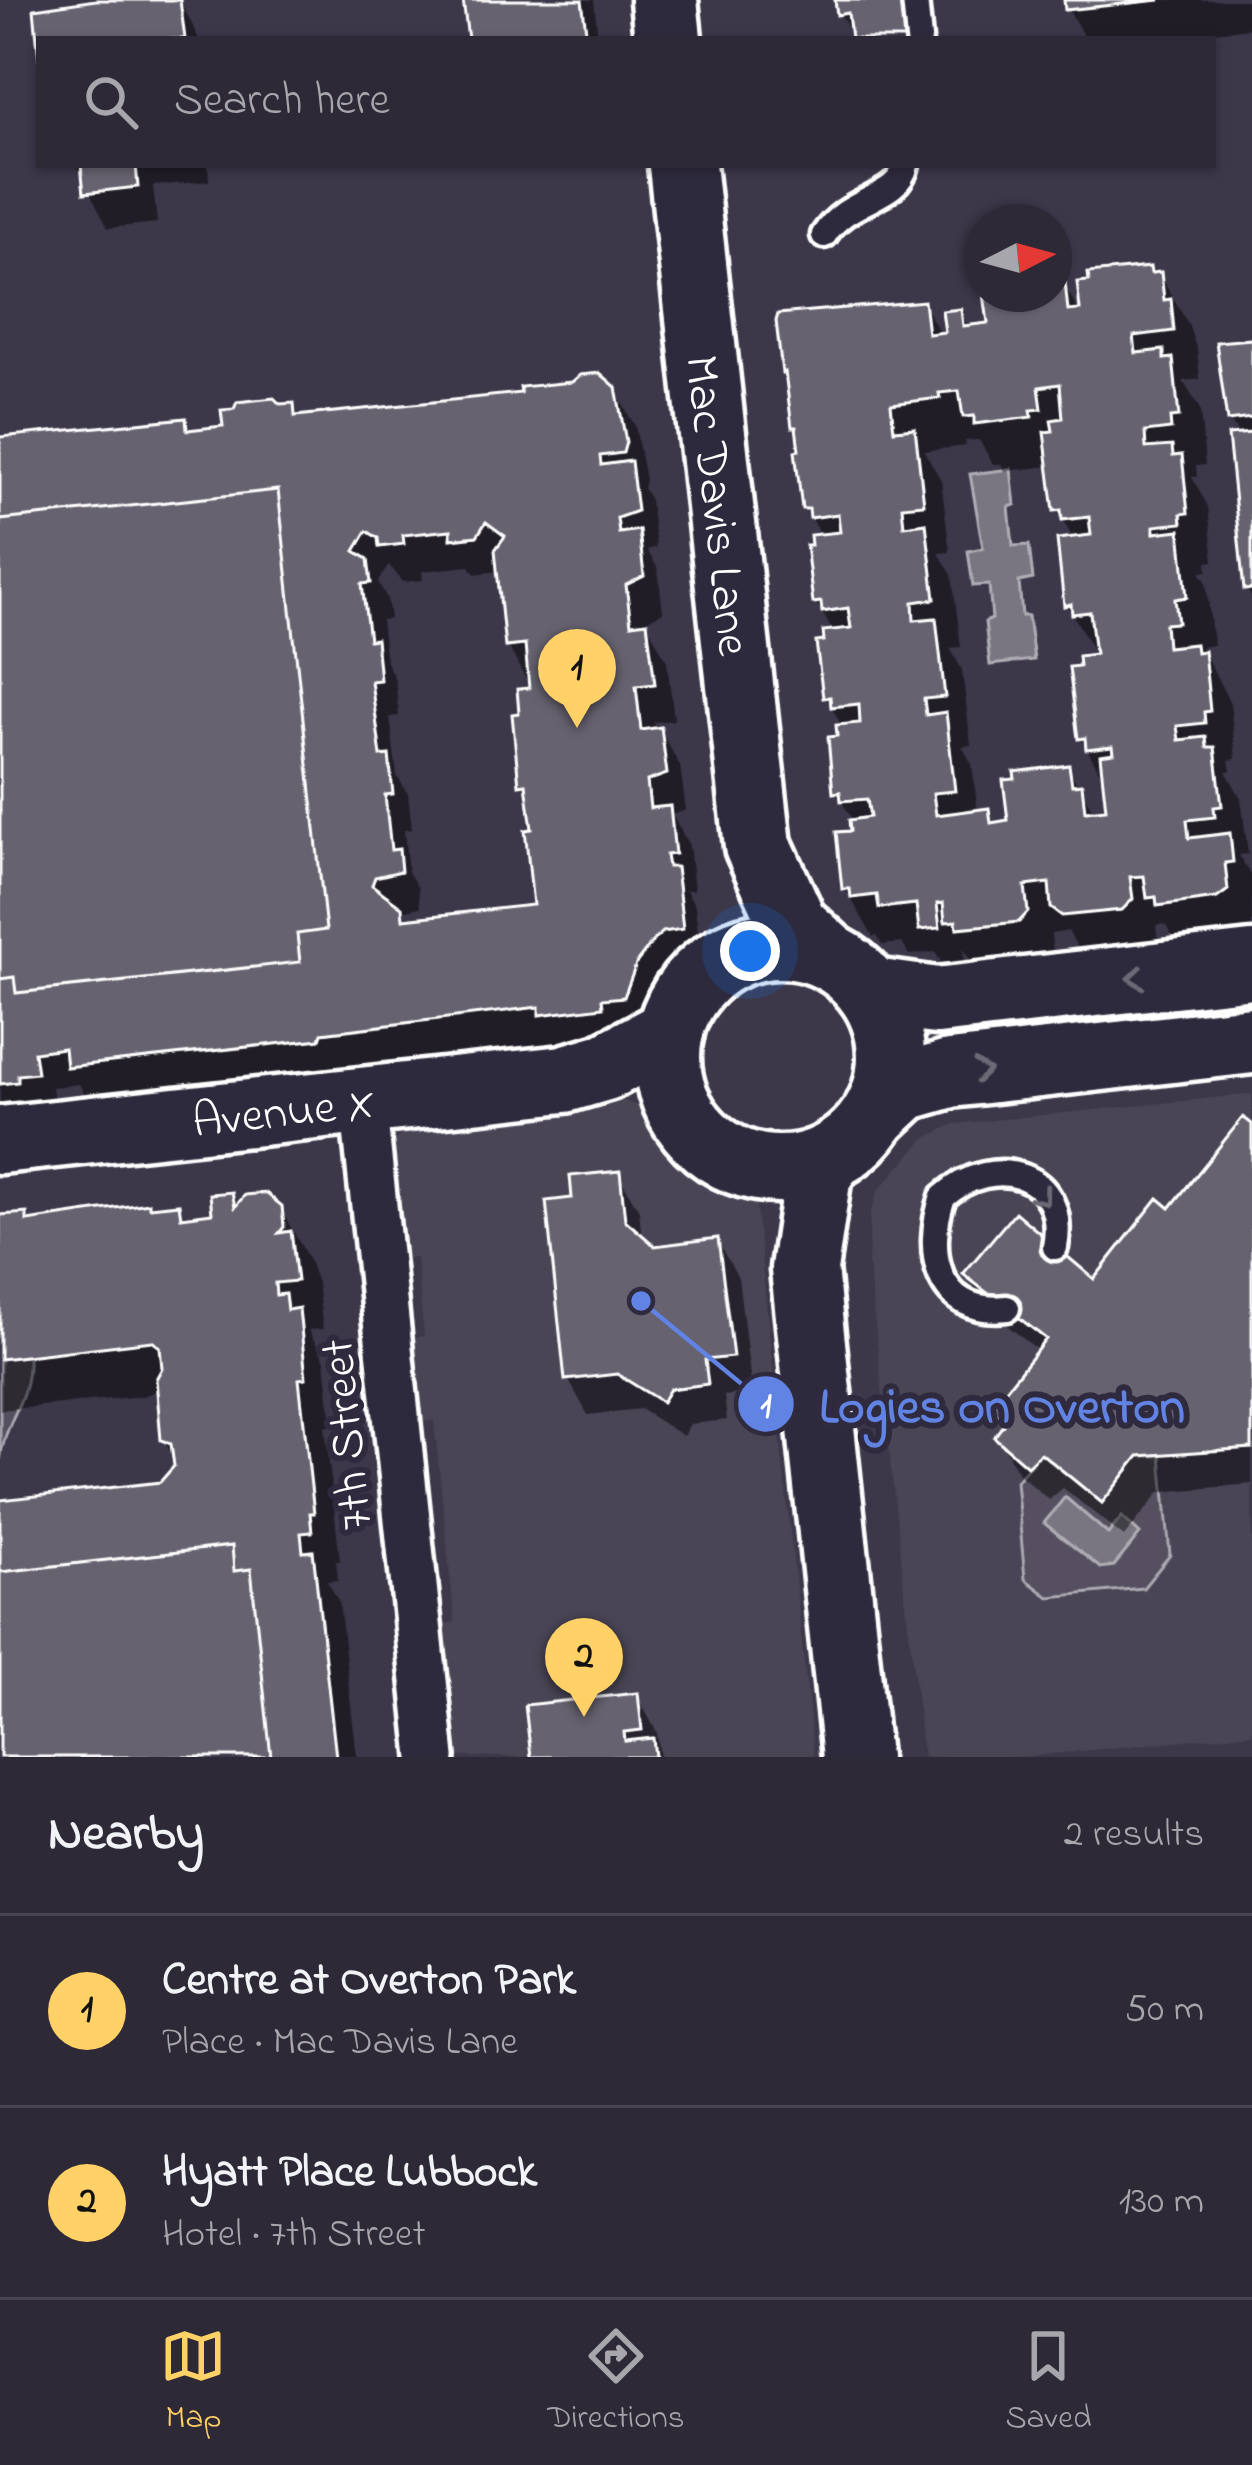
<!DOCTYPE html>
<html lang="en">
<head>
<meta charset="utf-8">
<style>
  :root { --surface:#2d2937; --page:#35313f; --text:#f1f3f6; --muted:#a7a6ad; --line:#484552; --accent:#ffd166 }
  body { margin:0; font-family:"Indie Flower",sans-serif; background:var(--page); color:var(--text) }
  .compass { position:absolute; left:964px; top:204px; width:108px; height:108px; border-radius:50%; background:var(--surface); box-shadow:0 3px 9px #0004; rotate:84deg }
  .you { position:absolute; left:750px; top:951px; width:42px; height:42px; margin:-30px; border:9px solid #fff; border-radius:50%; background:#1a73e8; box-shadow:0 0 0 18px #1a73e833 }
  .badge { display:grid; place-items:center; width:78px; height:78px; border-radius:50%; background:var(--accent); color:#111; font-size:39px; font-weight:700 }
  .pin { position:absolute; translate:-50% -99px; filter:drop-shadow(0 3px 6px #0008) }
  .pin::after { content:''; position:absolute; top:63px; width:42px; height:36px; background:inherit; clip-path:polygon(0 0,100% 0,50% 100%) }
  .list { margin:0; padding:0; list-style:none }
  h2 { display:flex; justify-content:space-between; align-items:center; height:156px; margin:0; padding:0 48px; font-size:51px }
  h2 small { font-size:39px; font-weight:400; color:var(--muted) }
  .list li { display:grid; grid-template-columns:78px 1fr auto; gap:36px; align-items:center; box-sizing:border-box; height:192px; padding:0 48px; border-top:3px solid var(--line) }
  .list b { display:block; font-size:45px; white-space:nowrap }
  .list p { margin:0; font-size:39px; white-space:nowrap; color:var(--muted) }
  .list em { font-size:39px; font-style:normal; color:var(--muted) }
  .icon { flex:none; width:66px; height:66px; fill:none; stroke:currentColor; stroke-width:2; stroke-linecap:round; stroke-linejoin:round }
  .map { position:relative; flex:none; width:1252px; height:1757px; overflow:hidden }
  .search { position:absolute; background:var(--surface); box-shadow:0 3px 9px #0004; left:36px; right:36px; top:36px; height:132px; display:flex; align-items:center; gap:30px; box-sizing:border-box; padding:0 42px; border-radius:0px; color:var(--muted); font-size:45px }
  .sheet { height:540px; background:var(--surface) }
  nav { display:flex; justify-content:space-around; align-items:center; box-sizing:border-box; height:168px; border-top:3px solid var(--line); background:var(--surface); font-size:33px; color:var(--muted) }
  nav a { display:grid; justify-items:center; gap:6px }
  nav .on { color:var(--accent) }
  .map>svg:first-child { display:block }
</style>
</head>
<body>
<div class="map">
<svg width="1252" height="1757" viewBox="0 0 1252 1757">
  <rect width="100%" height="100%" fill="#3c3749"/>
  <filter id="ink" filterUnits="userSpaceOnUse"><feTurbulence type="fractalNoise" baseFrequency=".00833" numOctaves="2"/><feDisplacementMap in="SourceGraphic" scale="24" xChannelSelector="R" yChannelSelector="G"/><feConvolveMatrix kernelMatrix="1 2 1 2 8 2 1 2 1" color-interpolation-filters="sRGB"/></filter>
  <g filter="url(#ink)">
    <path fill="#494455" d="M1252,1094V1733L1025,1757H923L868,1263L870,1214L878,1191L924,1139L954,1124Z
      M622,1100L649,1110L669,1141L700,1171L755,1197L814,1757H452L438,1625L455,1622L434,1421L417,1422L408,1339L424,1336L416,1258L400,1259L391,1158L395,1140L412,1123Z"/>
    <path fill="#555060" stroke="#aaa8b0" stroke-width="3" d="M28,1356C30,1403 4,1419 0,1462V1359Z
      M1041,1453L1102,1502L1139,1456H1161L1170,1555L1143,1588L1049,1597L1025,1579L1016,1481Z"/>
    <path fill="#797682" stroke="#afadb4" stroke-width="3" d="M1011,469L1015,505L1009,507L1013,546L1029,545L1033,579L1019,582L1022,616H1028L1034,660L990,665L985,622L992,619L989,585L973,586L968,551L983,548L970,474Z
      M1065,1497L1108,1534L1122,1517L1140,1534L1114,1566L1100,1568L1044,1523Z"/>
    <path fill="#0007" fill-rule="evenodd" d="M99,0H180L199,39H40Z
      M467,0H594L598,39H471Z
      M838,0H914L854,39L840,14Z
      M1067,0H1252V28L1148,39H1085L1068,9Z
      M68,165H208L209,181L153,186L157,223L108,228L78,168Z
      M1160,275L1188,324L1197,350L1200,379L1183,381L1200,409L1205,465L1196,466L1197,477H1192L1208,507L1214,561L1207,562L1208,571L1200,572L1206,581L1213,645L1201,647L1230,703L1236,759L1229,760L1231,771H1226L1241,798L1248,854L1239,855L1252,877V941L1178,945L1165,924L1156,925L1159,948L1083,957L1068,931L1051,934L1054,961L976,970L963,948L966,975L950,977L935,952L909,955L902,943L882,945L877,936L873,937L845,888L854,822L836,792L843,728L826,697L834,633L816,602L822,537L805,508L799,435L785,372L923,304L941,335H948L959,312L969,328L991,326L994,294H1054V281L1057,286L1064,285L1084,321L1152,276ZM979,440L993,464H1001L1005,471L1051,466L1057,510L1074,540L1067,605L1097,656L1081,738L1106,783L1110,812L1095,813L1068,769L1011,823L995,825L987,812L978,813L972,764L962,746L971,745L962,670L950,648L961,647L952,575L939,553L950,552L941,480L924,451L966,446L965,441Z
      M1252,342V598L1247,589L1240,437L1230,420Z
      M614,389L635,426L645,480L643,488L650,500L656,547L647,550L658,569L663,612L645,621L667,661L674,720L654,722L655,731L660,730L680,766L686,810L672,815L689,845L694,890H686L695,906L702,965L684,967L673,977L657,998L644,1033L563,1050L559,1043L342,1068L339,1074L89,1102L79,1084L52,1087L55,1108L0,1115V441L184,421L191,433L226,429L279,407L292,406L299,418ZM389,565L403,582L423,580L422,571L470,566L475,574L500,571L508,646L532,691L523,716L522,784L531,799L537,908L407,922L401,911L420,907L418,888L408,872L404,830L412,829L408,794L397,776L390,717L399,716L395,679L386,662L381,620L390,619L387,598L378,582Z
      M1252,1128V1484L1160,1492L1124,1537L1063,1488L1049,1500L1018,1473L998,1437L1005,1428L994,1409L1040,1352L988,1310L967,1274L1094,1283L1171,1212Z
      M618,1174L639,1210L642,1238L654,1249L717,1241L738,1277L752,1392L724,1396L727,1420L690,1424L683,1436L640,1409L588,1415L568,1379L576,1201Z
      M231,1195L238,1208H280L308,1258L317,1283L323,1329L308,1330L325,1360L332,1426H325L340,1561H336L338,1580L327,1581L339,1602L357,1757H0V1503L162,1485L177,1467L164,1439L160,1390L142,1396L0,1410V1218L25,1216L29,1223L178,1207L184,1219L215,1216Z
      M637,1696L657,1732L660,1757H534Z"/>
    <path fill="#666270" stroke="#fff" stroke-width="3" fill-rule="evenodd" d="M96,0H180L185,39H39V60L34,9Z
      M463,0H582L587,39H468Z
      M835,0H903L907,39H851L848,13L837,15Z
      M1064,0H1160L1065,10Z
      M81,165H136L138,187L84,193Z
      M1150,267L1151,273L1161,272L1164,300L1171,299L1174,331L1134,336L1136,353L1164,350V359L1173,358L1179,417L1170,418L1171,429L1145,432L1146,448L1172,446L1173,456L1182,455L1188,513L1181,514L1182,523L1154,526V533L1180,530L1187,597L1175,599L1178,623L1165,624L1167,647L1195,644L1196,652L1204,651L1210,711L1204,712L1205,723L1177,726L1179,740L1206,737L1207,747H1215L1222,806L1214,807L1215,817L1187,820L1189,838L1230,833L1233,862L1225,863L1228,890L1217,898L1157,906L1156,897L1147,898L1144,876L1130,877L1133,899L1122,910L1062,916L1051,908L1049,883L1025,886L1028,912L1019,922L957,928L956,921L945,922L943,903L937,904L940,928L919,930L916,904L879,908L877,895L851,898L850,889H842L836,832L850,831L849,820L870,817L867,799L841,801L840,792L833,793L828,737L837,736L836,725L860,723L859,704L831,707L830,697L823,698L816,642L824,641L823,631L851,628L848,608L822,612L821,602L813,603L806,545H811L810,535L840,532L838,514L810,518L809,509H802L795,451L799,450L796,427H792L785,372L782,373L776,321L778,314L924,301L928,334L945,332L942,311L961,309L963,326L988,323L984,294H1054V276L1055,283L1065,282L1068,311L1080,310L1077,282L1089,281L1088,273ZM1060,384L1063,418L1051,420L1053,431L1044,432L1054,511L1061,510L1062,520L1089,517L1091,535L1057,539L1064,606L1071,604L1072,614L1090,612L1095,654L1078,656L1079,666L1069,667L1078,739L1085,738L1086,749L1113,746L1114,753L1100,755L1106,809L1085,811L1082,784L1072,785L1069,765L1014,772L1015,779L1003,780L1008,820L991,823L989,808L936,815L933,793L955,791L946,712L926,715L924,699L945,697L936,618L914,620L913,602L935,599L926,523L904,526L902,506L924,504L915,428L894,430L891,404L940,398L939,393L959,391L963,417L974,416V424L1032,417L1031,410L1042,409L1039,387Z
      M1252,339V418L1227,421L1216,342Z
      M600,373L616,387L626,442L623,453L600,456L601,465L631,461L637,511L617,518L619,533L639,530L644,576L626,585L631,624L647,622L655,684L636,686L641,730L661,727L667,774L647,781L650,808L670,806L675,854L666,855L668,867H676L683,929L663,932L653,941L637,962L624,997L602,999L603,1007L539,1015V1007L322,1033L320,1039L66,1067L64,1048L34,1052L37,1073L18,1075V1082L0,1084V979L14,977L16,993L300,962L297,934L326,930L278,490L0,520V437L186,418L187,430L223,426L221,410L234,409L237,402L274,398L280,404L294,403L295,416L521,393L520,387L572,382L580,375ZM486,522L505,536L495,550L505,647L525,645L529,688L517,689L519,713L512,714L519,785L526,784L532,829L525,830L533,905L403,919L402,907L372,885L375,877L401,871L399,849L391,850L385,795L393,794L389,755L381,756L371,681L380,680L376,639L369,640L362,584L371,583L368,559L355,551L367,531L378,538L379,547L404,544L403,535L451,530V539L477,536Z
      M1252,433V589L1244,590L1228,435Z
      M278,490L326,930L297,934L300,962L16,993L14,977L0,979V520Z
      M1243,1117L1252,1124V1448L1139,1456L1102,1503L1041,1453L1027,1466L994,1437L1006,1421L990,1409L1046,1339L963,1274L1015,1212L1094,1279L1158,1198L1170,1208Z
      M620,1171L625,1220L655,1246L718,1238L733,1357L705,1360L708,1384L670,1389L662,1402L617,1374L565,1380L546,1201L572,1198L570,1176Z
      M232,1192L235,1207L245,1195L266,1193L282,1206L284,1227L279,1233L291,1231L297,1281L275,1283L276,1295L285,1294L287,1310L299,1308L306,1378L299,1379L314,1513H310L312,1532L301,1533L303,1552L313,1551L336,1757H271L251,1569L234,1571L232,1546L0,1572V1500L160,1482L174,1466L171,1444L161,1440L156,1379L162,1368L160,1347L152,1341L0,1359V1215L27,1213V1221L149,1203V1207L179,1204L181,1217L212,1213L210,1194Z
      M232,1546L234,1571L251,1569L271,1757H0V1572Z
      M638,1693L642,1730L624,1732L625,1741L653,1738L655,1757H531L525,1705Z"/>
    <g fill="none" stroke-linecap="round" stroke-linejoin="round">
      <defs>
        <path id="lane" d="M915,0L919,39
          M824,235C849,196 897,201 906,165
          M1007,1308C936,1316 924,1251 943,1197C993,1152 1069,1172 1055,1247"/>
        <path id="street" d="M363,1101L432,1757"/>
        <g id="secondary">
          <path d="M664,0L668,39"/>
          <path id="s1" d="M682,165L758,846L794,925L827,955"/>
          <circle cx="779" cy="1057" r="112"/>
          <path d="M872,992L937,1001L1252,965"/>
          <path d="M877,1113L905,1087L950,1074L1252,1040"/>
          <path id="s2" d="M0,1140L564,1079L605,1067L670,1032"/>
          <path d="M829,1159L818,1174L804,1269L856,1757"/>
        </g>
      </defs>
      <use href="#lane" stroke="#fff" stroke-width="33"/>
      <use href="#street" stroke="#fff" stroke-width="54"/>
      <use href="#secondary" stroke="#fff" stroke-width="75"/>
      <use href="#lane" stroke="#2f2a3d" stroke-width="24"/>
      <use href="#street" stroke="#2f2a3d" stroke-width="45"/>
      <use href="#secondary" stroke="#2f2a3d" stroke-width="66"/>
    </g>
    <defs><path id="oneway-chevron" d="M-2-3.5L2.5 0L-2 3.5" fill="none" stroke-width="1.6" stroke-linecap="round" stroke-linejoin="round" transform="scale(3)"/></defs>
    <g stroke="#6d6a77">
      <use href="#oneway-chevron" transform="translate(1136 978) rotate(174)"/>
      <use href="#oneway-chevron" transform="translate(982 1071) rotate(-6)"/>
      <use href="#oneway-chevron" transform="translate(1042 1197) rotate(53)"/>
    </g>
  </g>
  <g text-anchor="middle" stroke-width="12" stroke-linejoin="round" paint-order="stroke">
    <g font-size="48" fill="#fff" stroke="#2f2a3d">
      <text dy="17" stroke="none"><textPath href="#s1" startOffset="342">Mac Davis Lane</textPath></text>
      <text dy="17" stroke="none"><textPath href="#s2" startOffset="285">Avenue X</textPath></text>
      <text transform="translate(344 1435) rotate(-96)" y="17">7th Street</text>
    </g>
  </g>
  <path fill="none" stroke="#6183e4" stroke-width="4.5" d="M641 1301L766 1404"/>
  <g fill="#6183e4" stroke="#2f2a3d" stroke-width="4.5">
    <circle cx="641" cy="1301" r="12"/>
    <circle cx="766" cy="1404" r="30"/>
  </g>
  <g font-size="36" text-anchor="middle" font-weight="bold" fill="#fff">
    <text x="766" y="1416">1</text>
  </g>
  <g font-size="51" text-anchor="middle" font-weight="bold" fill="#6183e4" stroke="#2f2a3d" stroke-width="12" stroke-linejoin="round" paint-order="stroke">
    <text x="1002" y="1422">Logies on Overton</text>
  </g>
</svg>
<svg class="compass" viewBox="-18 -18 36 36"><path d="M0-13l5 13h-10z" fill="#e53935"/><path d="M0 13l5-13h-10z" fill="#a7a6ad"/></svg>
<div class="you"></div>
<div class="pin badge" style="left:577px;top:728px">1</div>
<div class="pin badge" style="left:584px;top:1717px">2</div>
<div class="search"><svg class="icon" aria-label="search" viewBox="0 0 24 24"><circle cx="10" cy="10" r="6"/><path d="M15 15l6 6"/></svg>Search here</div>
</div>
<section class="sheet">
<h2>Nearby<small>2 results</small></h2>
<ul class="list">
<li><span class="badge">1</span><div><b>Centre at Overton Park</b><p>Place · Mac Davis Lane</p></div><em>50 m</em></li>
<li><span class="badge">2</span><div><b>Hyatt Place Lubbock</b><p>Hotel · 7th Street</p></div><em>130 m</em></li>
</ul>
</section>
<nav>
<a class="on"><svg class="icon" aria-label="map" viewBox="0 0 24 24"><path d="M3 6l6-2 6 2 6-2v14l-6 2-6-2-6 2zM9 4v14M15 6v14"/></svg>Map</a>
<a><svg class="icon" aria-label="directions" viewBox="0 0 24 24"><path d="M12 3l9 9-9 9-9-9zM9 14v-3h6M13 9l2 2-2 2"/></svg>Directions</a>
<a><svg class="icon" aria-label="saved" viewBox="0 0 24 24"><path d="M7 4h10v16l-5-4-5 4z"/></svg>Saved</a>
</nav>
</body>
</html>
